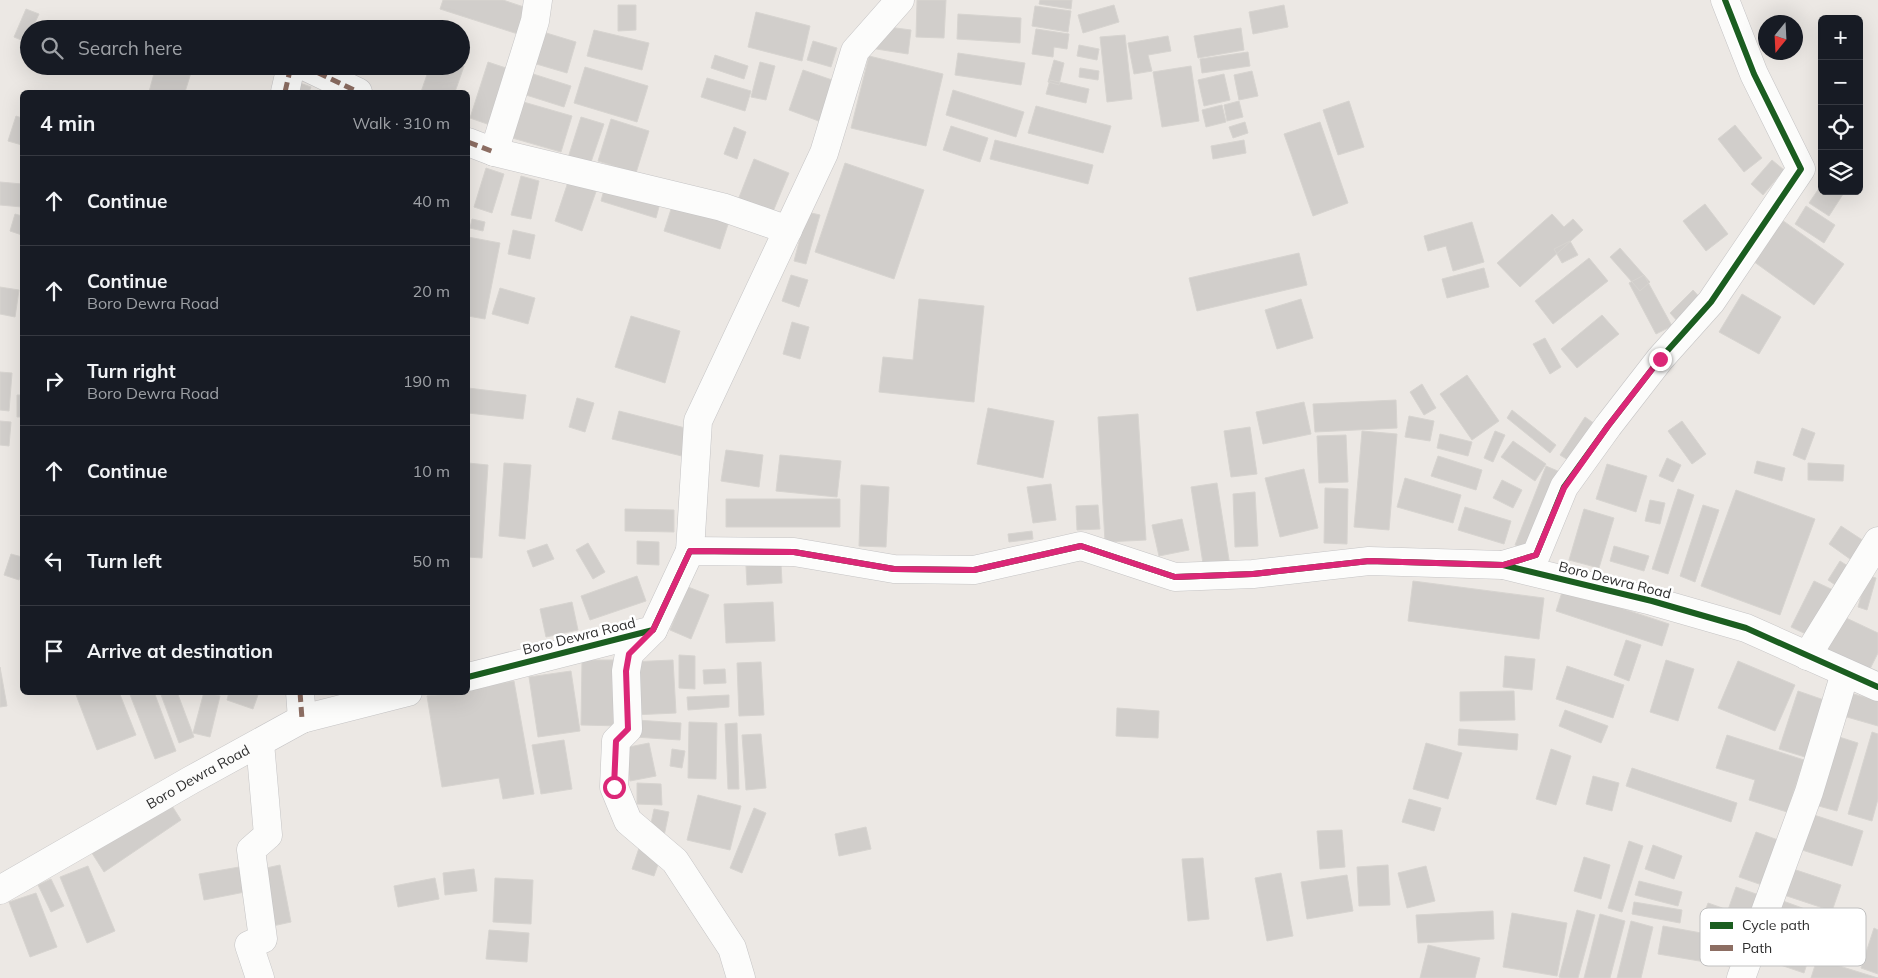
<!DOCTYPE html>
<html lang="en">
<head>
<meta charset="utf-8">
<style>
  :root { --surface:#171b24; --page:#20242c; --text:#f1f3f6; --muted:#9ea1a6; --line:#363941 }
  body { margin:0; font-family:Mulish,sans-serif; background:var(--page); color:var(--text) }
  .controls { position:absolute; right:15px; top:15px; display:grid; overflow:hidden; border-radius:8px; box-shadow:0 5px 20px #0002 }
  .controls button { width:45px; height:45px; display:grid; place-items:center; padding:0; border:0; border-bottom:1px solid var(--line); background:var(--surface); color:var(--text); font:25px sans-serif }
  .compass { position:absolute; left:1758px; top:15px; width:45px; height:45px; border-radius:50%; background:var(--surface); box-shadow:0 5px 20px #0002; rotate:198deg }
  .stop { position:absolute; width:15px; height:15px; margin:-11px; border:4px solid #db2777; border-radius:50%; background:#fff }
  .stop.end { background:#db2777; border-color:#fff; box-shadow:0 1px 5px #0008 }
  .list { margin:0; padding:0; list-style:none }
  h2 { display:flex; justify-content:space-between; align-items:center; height:65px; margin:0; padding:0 20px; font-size:21px }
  h2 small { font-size:16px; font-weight:400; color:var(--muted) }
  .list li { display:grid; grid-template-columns:32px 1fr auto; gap:15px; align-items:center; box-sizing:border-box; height:90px; padding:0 20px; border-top:1px solid var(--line) }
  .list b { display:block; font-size:19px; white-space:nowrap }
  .list p { margin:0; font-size:16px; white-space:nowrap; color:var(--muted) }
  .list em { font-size:16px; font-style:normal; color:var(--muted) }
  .icon { flex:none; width:28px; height:28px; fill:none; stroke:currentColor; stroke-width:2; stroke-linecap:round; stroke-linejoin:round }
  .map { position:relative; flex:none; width:1878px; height:978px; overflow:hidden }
  .search { position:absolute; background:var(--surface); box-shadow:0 5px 20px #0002; left:20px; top:20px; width:450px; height:55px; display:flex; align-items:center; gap:12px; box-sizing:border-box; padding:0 18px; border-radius:28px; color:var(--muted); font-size:19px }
  .panel { position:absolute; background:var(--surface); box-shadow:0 5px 20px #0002; left:20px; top:90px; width:450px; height:605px; border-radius:8px }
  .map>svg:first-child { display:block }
</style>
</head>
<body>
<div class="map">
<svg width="1878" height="978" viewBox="0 0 1878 978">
  <rect width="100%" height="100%" fill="#ece8e4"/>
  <path fill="#d1cecb" stroke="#d7d4d0" d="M443,0H503L533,10L524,36L440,9Z
    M917,0H946L944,38L916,37Z
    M1040,0H1072L1071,9L1039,4Z
    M618,5H636V30L618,31Z
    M1114,5L1119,22L1083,33L1078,15Z
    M1284,5L1288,27L1253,34L1249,12Z
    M1035,6L1071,11L1068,32L1032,26Z
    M26,9L39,14L32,29H29L26,42L14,37Z
    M756,12L810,26L802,61L748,47Z
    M958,14L1021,18L1020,43L957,39Z
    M873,25L911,30L908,54L870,48Z
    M1241,28L1244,50L1198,58L1194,36Z
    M1036,29L1069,34L1067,49L1054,47L1053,57L1032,54Z
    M594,30L649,43L642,70L587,56Z
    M543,32L576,42L567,73L533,63Z
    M1125,35L1132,99L1107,102L1100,37Z
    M1168,36L1171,51L1148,55L1152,71L1134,74L1128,43Z
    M813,41L837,48L831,67L807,60Z
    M1079,45L1099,49L1097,60L1077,56Z
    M1248,52L1250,66L1202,73L1200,59Z
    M958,53L1025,63L1021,85L955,75Z
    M715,55L748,66L744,79L711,68Z
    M869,56L943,74L926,146L851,128Z
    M1054,60L1064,63L1059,85L1048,82Z
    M488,62L512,70L493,126L470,118Z
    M760,62L775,66L766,100L751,97Z
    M461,65L464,66L455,92H421L430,66Z
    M156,66H193L185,92H149Z
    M1191,66L1199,121L1162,127L1153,72Z
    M585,67L648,86L637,122L574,103Z
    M1080,68L1099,71L1098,80L1079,77Z
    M803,70L838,82L824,123L789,110Z
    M1252,71L1258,96L1239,100L1234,75Z
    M530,73L571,86L564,107L523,94Z
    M1224,74L1230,100L1204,106L1198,80Z
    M707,78L751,91L745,111L701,97Z
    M1050,80L1089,89L1086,103L1046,94Z
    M297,82L311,87L309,92H293Z
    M953,90L1024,112L1016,137L946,115Z
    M520,101L572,116L561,152L509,137Z
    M1239,101L1243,117L1227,121L1224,105Z
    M1349,101L1364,147L1338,155L1323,110Z
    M1222,105L1226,122L1206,127L1202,110Z
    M1036,106L1111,126L1103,153L1028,133Z
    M16,116L22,118V145L8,141Z
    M581,117L604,124L589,168L567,161Z
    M611,119L649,131L636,173L598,161Z
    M1245,122L1248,133L1233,138L1229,127Z
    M1320,122L1348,203L1313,216L1284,134Z
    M1735,125L1762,158L1744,172L1718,139Z
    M951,126L988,138L980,162L943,150Z
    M734,127L746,132L737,159L724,154Z
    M995,140L1093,165L1088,184L990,159Z
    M1244,140L1246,153L1213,159L1211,146Z
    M754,159L789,173L772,214L738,200Z
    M1772,160L1784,170L1763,195L1751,184Z
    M845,163L924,190L894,279L815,252Z
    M486,168L504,174L492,213L474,207Z
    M521,176L539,181L531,219L511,215Z
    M570,176L598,186L582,231L555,221Z
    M0,182L22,184V207L0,205Z
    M1822,184V191H1845L1829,216L1809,203Z
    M605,186L660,203L656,218L601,201Z
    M674,200L730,218L720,249L664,231Z
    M1705,204L1728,234L1706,251L1683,221Z
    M1806,206L1835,225L1824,243L1795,224Z
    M807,212L820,215L806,264L794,261Z
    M15,214L22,216V235L10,231Z
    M1552,214L1564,227L1573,219L1583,230L1520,287L1497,263Z
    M1775,215L1844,264L1814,305L1746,256Z
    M472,219L485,222L483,231L470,228Z
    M1472,222L1484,262L1453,271L1446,246L1428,251L1424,236Z
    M513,230L535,235L530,259L508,254Z
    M468,237L500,243L485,319L468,316Z
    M1570,241L1578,255L1562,263L1554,249Z
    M1620,248L1650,282L1640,291L1610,257Z
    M1299,253L1307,285L1197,311L1189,278Z
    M1589,258L1608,281L1553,324L1535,301Z
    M1484,268L1489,287L1447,298L1442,279Z
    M791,275L808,280L799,307L782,301Z
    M1644,275L1672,326L1656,334L1629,283Z
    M0,287L19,290L15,317L0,314Z
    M500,288L535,298L528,324L492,314Z
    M1693,290L1703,301L1679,323L1670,313Z
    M1742,294L1781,317L1759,354L1719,332Z
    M919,299L984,306L974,402L879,392L883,357L913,360Z
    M1301,299L1313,338L1277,349L1265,310Z
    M1602,315L1619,334L1577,368L1561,349Z
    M631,316L680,331L665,383L615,367Z
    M792,322L809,327L800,359L783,354Z
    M1545,338L1561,367L1550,374L1533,344Z
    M0,372L12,373L9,411L0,410Z
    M1467,375L1499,421L1472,440L1440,394Z
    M1422,384L1436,408L1424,415L1410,392Z
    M468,388L526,395L523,419L468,413Z
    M17,395H22V417H17Z
    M577,398L594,403L585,432L569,427Z
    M1396,400L1397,428L1315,432L1313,404Z
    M1304,402L1311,434L1263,444L1256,412Z
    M988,408L1054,421L1043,478L977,464Z
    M1512,410L1556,445L1550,453L1507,418Z
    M619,411L693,430L686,457L612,439Z
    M1138,414L1146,540L1105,542L1098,417Z
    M1409,416L1434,421L1430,441L1405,437Z
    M1585,417L1598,426L1573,463L1560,455Z
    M0,421L11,422L9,446L0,445Z
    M1682,421L1706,454L1692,464L1668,431Z
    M1250,427L1257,474L1231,477L1224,431Z
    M1802,428L1815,433L1805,460L1793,455Z
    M1362,431L1397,434L1389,530L1354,527Z
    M1495,431L1505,435L1493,462L1484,458Z
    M1440,434L1472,442L1468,456L1437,448Z
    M1346,435L1348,482L1319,483L1317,436Z
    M1513,441L1546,464L1535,481L1501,457Z
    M726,450L763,455L759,487L721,481Z
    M780,455L841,461L837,497L776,491Z
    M1438,456L1482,470L1476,490L1431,476Z
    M1667,458L1681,465L1673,482L1659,476Z
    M1757,461L1785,468L1782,481L1754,473Z
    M468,463L488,465L482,558L468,557Z
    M504,463L531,465L525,539L499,536Z
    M1808,463L1844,465L1843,481L1808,480Z
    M1607,464L1647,476L1636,512L1596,499Z
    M1546,466L1560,472L1530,550L1515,545Z
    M1304,469L1318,528L1280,537L1265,478Z
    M1405,478L1461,495L1453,523L1397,507Z
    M1502,480L1522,490L1513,508L1493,498Z
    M1217,483L1230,566L1204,570L1191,487Z
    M1051,484L1056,520L1033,523L1027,487Z
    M861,485L889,487L886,547L859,546Z
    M1325,488L1348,489L1347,544L1324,543Z
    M1678,489L1694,495L1668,574L1652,569Z
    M1736,490L1815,519L1780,615L1701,586Z
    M1255,492L1258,546L1235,547L1233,494Z
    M726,499H840V527H726Z
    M1650,500L1665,503L1660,524L1645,521Z
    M1098,505L1100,529L1077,530L1076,506Z
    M1703,505L1719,510L1695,582L1680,576Z
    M1465,507L1511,521L1504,544L1458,530Z
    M625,509L674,510V532L625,531Z
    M1584,509L1614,518L1599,568L1569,560Z
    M1182,519L1189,550L1159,556L1152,525Z
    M1841,526L1870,545L1857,564L1829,544Z
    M1032,531L1033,539L1009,542L1008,534Z
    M637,541L659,542V565L637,564Z
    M588,543L605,572L593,579L576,550Z
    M547,544L554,559L533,567L527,551Z
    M1614,546L1649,556L1644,571L1610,561Z
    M11,554L22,557V571L19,580L4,575Z
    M1840,561L1854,570L1841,589L1828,580Z
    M781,564L782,583L747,585L746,566Z
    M1867,575L1876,578L1867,610L1858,607Z
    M637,576L646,601L590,620L581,596Z
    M1413,581L1544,598L1539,639L1408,621Z
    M1814,581L1833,590L1810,636L1791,627Z
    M688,587L709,595L691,639L670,630Z
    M1563,589L1669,624L1662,646L1556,611Z
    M572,602L578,630L546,637L540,609Z
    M773,602L775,641L726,643L724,604Z
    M1842,616L1878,633V653L1869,671L1826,650Z
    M1626,640L1641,645L1629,681L1614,675Z
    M679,655L695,656V689L679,688Z
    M1505,656L1535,659L1532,690L1503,687Z
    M582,660H622V726L581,725Z
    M673,660L676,713L632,715L630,662Z
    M1666,660L1694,669L1678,721L1650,712Z
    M1738,661L1795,685L1775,731L1718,708Z
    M761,662L764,715L739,716L737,663Z
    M1567,666L1624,685L1613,718L1556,699Z
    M0,667L7,706L0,707Z
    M725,669L726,683L704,684L703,670Z
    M571,671L580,731L538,737L529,677Z
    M514,681L534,794L503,799L499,778L442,787L427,696L468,692V689Z
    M1514,691L1515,720L1460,721V692Z
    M1798,691L1824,700L1805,757L1779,749Z
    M75,692H119L136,735L97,750Z
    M129,692H154L176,751L155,759Z
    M160,692H177L194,737L179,743Z
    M204,692L220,696L210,737L193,733Z
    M229,692H259L253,709L227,700Z
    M1847,692L1878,701V726L1840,715Z
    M729,695V707L688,710L687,697Z
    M1117,708L1159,711L1158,738L1116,736Z
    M1565,710L1608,726L1601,743L1559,726Z
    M636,720L681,723L680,740L635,737Z
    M689,722L717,723L716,779L688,778Z
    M737,723L739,789H728L725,724Z
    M1459,729L1518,734L1517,750L1458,745Z
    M1872,732L1878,734V799L1872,821L1848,814Z
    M761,734L766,788L746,790L742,735Z
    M1727,735L1804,760L1787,812L1749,800L1755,780L1716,768Z
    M1836,736L1858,743L1837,811L1815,805Z
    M564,740L572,789L541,794L532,745Z
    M649,743L656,776L630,781L624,748Z
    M1426,743L1462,753L1448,799L1413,789Z
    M672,749L685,751L682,768L670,766Z
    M1551,749L1571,756L1556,805L1536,799Z
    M1632,768L1737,803L1731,822L1626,786Z
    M1593,776L1619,783L1612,811L1586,804Z
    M637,783L661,784L662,805L637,804Z
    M698,795L741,806L730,850L687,840Z
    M167,798L181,820L104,872L90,850Z
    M1409,799L1441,808L1434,831L1402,822Z
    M754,808L766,813L742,873L730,868Z
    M654,809L669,812L664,836L649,833Z
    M1811,814L1863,831L1852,866L1799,849Z
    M866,827L871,849L839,856L835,834Z
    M1342,830L1345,867L1320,869L1317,831Z
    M1756,832L1778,840L1762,885L1739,877Z
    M1629,841L1643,846L1622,912L1608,908Z
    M1653,845L1682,856L1674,879L1645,869Z
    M639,848L661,856L654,876L632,869Z
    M1584,857L1610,865L1601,899L1574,891Z
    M1203,858L1209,919L1188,921L1182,859Z
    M280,865L291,922L268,927L257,870Z
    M1388,865L1390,905L1359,906L1357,867Z
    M88,866L115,931L87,943L60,877Z
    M245,866L250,891L204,900L199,874Z
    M1426,866L1435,901L1407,908L1398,873Z
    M474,869L477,891L445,895L443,873Z
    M1793,869L1841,885L1832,911L1784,895Z
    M1281,873L1293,936L1267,941L1255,878Z
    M1347,875L1353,911L1307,919L1301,882Z
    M435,878L439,899L398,907L394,886Z
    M495,878L533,880L531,924L493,922Z
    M51,879L64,906L51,912L38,885Z
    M1639,881L1682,892L1678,906L1635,895Z
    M1736,887L1759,895L1746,932L1703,917L1708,903L1728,910Z
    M36,893L57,947L30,957L9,902Z
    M1783,901L1838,921L1834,933L1779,913Z
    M1634,902L1682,910L1680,923L1632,914Z
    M1577,910L1595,915L1578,978H1561L1559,977Z
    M1493,911L1494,939L1418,943L1416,915Z
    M1512,913L1567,923L1557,976L1503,967Z
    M1600,914L1625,921L1610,978H1584Z
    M1631,921L1653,927L1641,978H1617Z
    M1663,926L1734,939L1729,966L1658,954Z
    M1874,928L1878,930V974L1861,968Z
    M489,930L529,933L527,962L486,959Z
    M1763,941L1809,957L1804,973L1757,957Z
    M1428,945L1480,958L1475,978H1420Z
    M1817,959L1878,978H1811Z"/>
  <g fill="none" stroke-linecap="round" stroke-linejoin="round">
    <defs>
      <g id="minor">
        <path d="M538,0L535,21L494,152L722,207L788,230"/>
        <path d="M304,66L358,92"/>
        <path d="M285,92L291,66"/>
        <path d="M468,142L494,152"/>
        <path d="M690,551L698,421L824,153L855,51L900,0"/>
        <path d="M1503,565L1536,555L1564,487L1608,426L1660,359L1711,302L1801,169L1754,74L1725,0"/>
        <path d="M653,630L629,654L626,671L628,729L616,741L614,787L628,821L675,861L732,948L741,978"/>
        <path d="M1807,656L1878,541"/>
        <path d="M468,677L653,630L690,551L794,552L894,569L974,570L1081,546L1175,577L1253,574L1369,561L1503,565L1652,601L1746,628L1878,687"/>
        <path d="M300,692L302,719"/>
        <path d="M260,743L268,835L251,850L263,939L249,945L260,978"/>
        <path id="s1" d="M0,890L191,780L302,719L408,692"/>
        <path d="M1741,978L1809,792L1845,673"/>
      </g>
    </defs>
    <use href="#minor" stroke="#c5c4c5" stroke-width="29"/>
    <use href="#minor" stroke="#fcfcfb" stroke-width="28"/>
    <path stroke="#8d6e63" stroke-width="5" stroke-dasharray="10 5" stroke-linecap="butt" d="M304,66L358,92
      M285,92L291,66
      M468,142L494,152
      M300,692L302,719"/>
    <defs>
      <path id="cycleway" d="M1503,565L1536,555L1564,487L1608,426L1660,359L1711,302L1801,169L1754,74L1725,0
        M468,677L653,630L690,551L794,552L894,569L974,570L1081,546L1175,577L1253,574L1369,561L1503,565L1652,601L1746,628L1878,687"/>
    </defs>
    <use href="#cycleway" stroke="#fff" stroke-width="9"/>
    <use href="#cycleway" stroke="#1b5e20" stroke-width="6"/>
  </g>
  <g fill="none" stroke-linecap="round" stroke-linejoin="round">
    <path stroke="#db2777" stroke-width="6" d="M614,787L616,741L628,729L626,671L629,654L653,630L690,551L794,552L894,569L974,570L1081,546L1175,577L1253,574L1369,561L1503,565L1536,555L1564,488L1608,426L1660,359"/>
  </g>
  <g text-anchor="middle" stroke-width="5" stroke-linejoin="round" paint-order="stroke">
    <g font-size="14" fill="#2e2e2e" stroke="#fff">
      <text transform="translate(1615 580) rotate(14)" y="5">Boro Dewra Road</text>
      <text transform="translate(579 636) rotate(-14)" y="5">Boro Dewra Road</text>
      <text dy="5" stroke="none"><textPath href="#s1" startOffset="228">Boro Dewra Road</textPath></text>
    </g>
  </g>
  <rect x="1700" y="908" width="166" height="58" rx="8" fill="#fff" stroke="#c0c0c0" stroke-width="1"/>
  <rect x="1710" y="922" width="23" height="7" fill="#1b5e20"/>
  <rect x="1710" y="945" width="23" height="6" fill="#8d6e63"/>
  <g font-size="14" fill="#2e2e2e">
    <text x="1742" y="930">Cycle path</text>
    <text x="1742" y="953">Path</text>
  </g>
</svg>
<div class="controls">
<button>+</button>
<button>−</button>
<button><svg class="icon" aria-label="locate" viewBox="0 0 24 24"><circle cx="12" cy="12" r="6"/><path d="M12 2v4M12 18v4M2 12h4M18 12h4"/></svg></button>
<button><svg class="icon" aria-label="layers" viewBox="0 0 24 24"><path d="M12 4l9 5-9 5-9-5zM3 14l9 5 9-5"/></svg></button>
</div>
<svg class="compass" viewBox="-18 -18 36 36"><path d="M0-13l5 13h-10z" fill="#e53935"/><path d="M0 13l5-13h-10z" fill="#9ea1a6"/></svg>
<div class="stop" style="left:614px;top:787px"></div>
<div class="stop end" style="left:1660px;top:359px"></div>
<div class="search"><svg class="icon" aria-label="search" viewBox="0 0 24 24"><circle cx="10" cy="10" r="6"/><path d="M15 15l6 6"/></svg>Search here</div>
<section class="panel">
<h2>4 min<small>Walk · 310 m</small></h2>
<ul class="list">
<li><svg class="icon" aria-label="ahead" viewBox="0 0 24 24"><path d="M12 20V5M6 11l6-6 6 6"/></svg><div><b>Continue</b></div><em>40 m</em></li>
<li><svg class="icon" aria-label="ahead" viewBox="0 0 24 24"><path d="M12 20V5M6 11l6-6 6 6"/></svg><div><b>Continue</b><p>Boro Dewra Road</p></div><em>20 m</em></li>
<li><svg class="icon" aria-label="right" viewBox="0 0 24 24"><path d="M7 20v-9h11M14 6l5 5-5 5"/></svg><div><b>Turn right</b><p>Boro Dewra Road</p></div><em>190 m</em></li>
<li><svg class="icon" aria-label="ahead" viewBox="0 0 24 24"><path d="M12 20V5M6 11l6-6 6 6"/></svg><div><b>Continue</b></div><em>10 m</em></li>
<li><svg class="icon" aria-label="left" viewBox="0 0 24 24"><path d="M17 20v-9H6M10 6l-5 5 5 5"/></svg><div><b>Turn left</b></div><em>50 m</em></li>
<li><svg class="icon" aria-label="arrive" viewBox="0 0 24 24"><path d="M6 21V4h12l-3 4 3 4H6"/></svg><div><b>Arrive at destination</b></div></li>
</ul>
</section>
</div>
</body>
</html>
